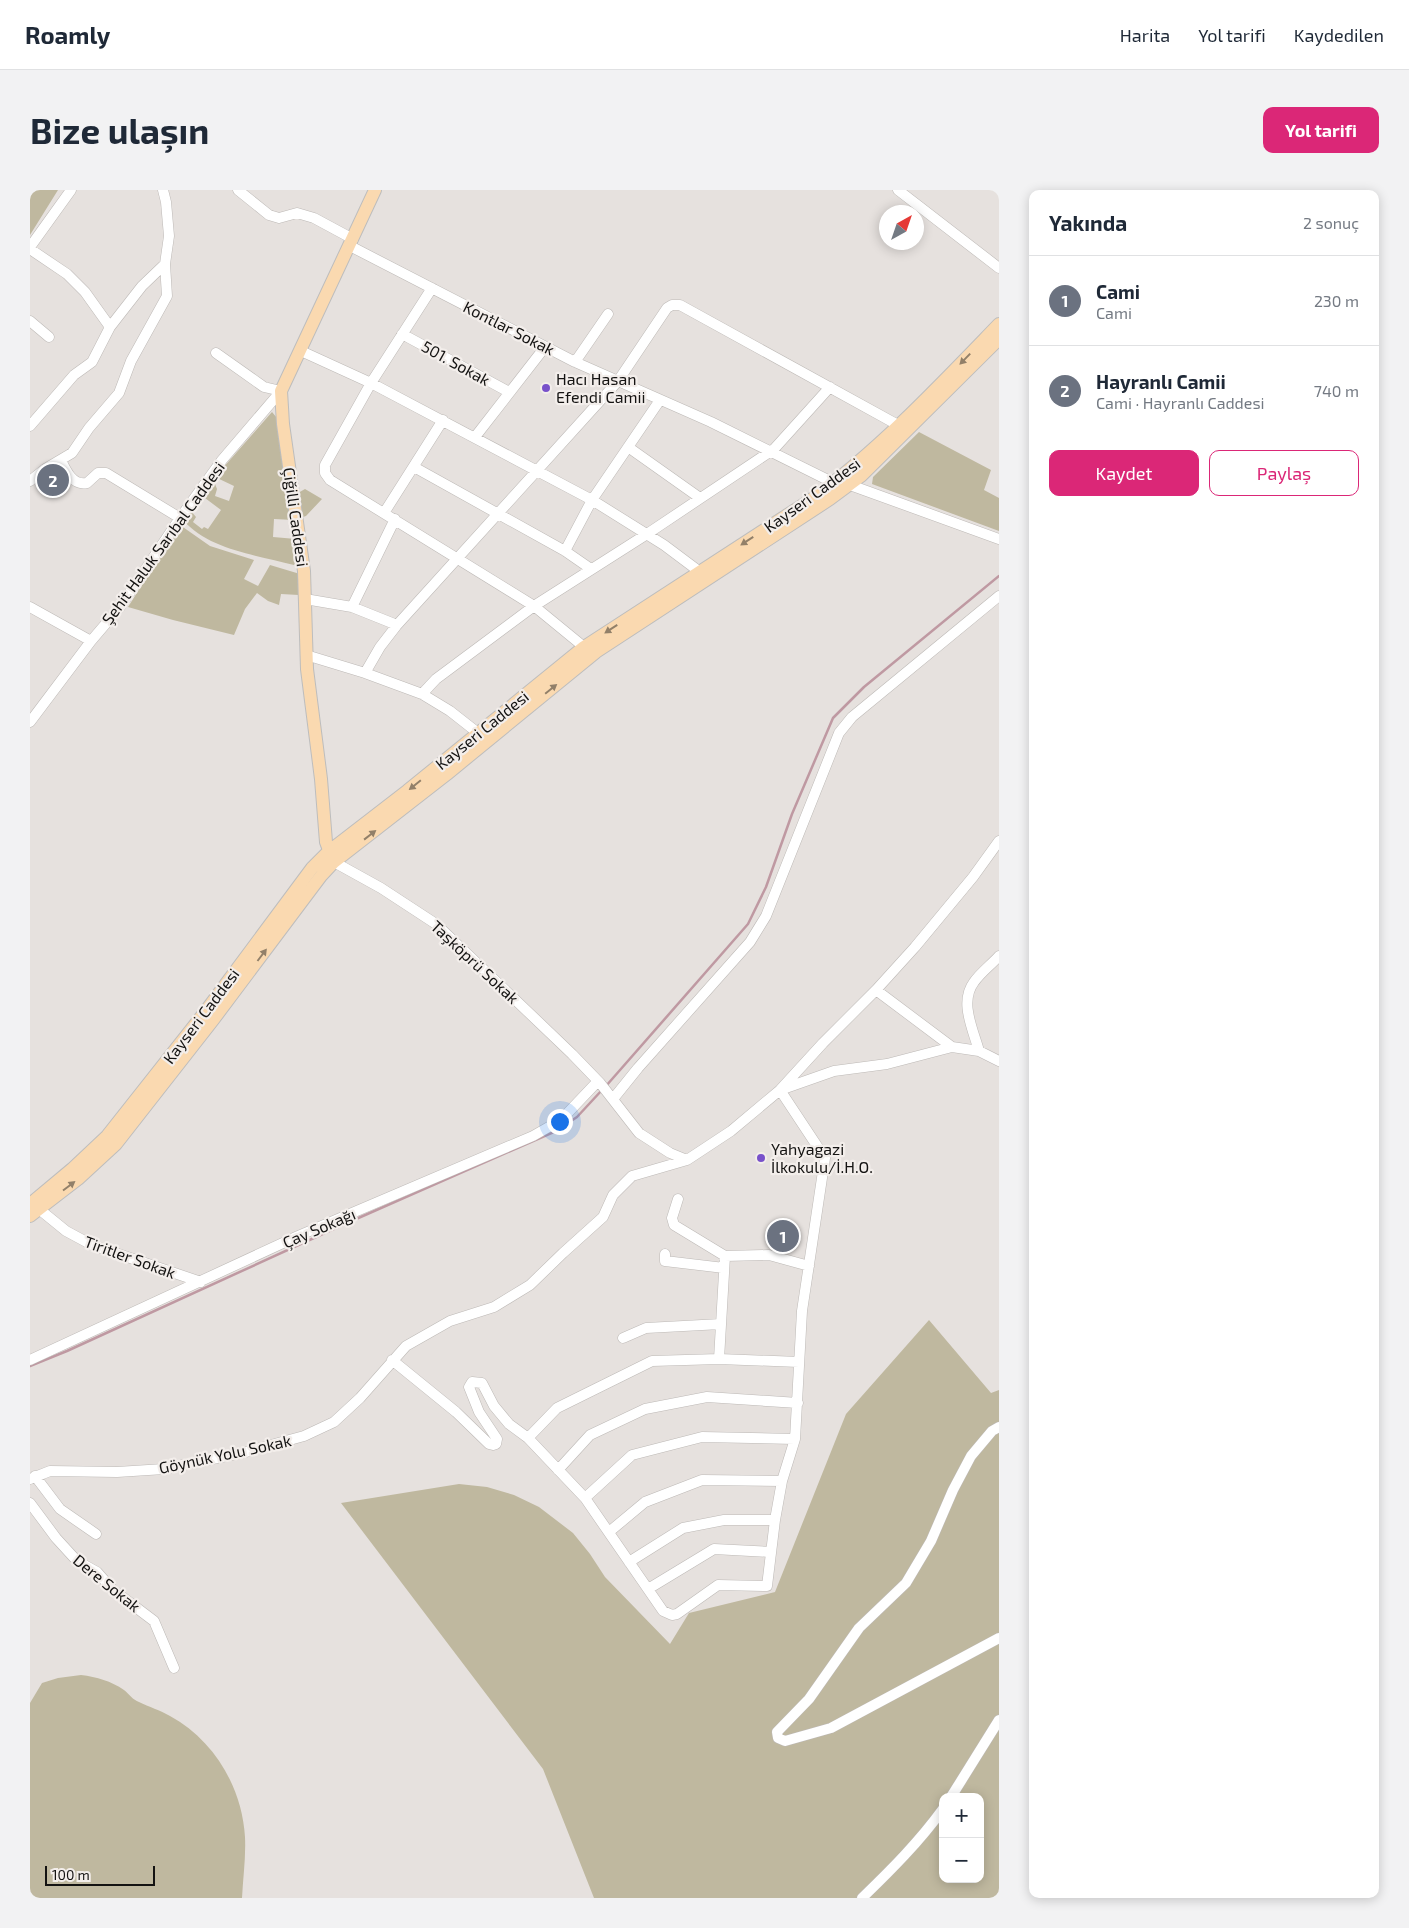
<!DOCTYPE html>
<html lang="tr">
<head>
<meta charset="utf-8">
<style>
  :root { --surface:#fff; --page:#f2f2f3; --text:#1f2937; --muted:#747a83; --line:#e0e1e3; --accent:#db2777 }
  body { margin:0; font-family:"Exo 2",sans-serif; background:var(--page); color:var(--text) }
  .controls { position:absolute; right:15px; bottom:15px; display:grid; overflow:hidden; border-radius:10px; box-shadow:0 2px 12px #0003 }
  .controls button { width:45px; height:45px; display:grid; place-items:center; padding:0; border:0; border-bottom:1px solid var(--line); background:var(--surface); color:var(--text); font:25px sans-serif }
  .compass { position:absolute; left:849px; top:15px; width:45px; height:45px; border-radius:50%; background:var(--surface); box-shadow:0 2px 12px #0003; rotate:40deg }
  .scale { position:absolute; left:15px; bottom:12px; width:110px; box-sizing:border-box; padding-left:5px; border:2px solid #141312; border-top:0; font-size:14px; line-height:18px; white-space:nowrap; color:#141312; -webkit-text-stroke:4px #f3eeeb; paint-order:stroke }
  .you { position:absolute; left:529px; top:931px; width:18px; height:18px; margin:-12px; border:4px solid #fff; border-radius:50%; background:#1a73e8; box-shadow:0 0 0 8px #1a73e833 }
  .badge { display:grid; place-items:center; width:32px; height:32px; border-radius:50%; background:var(--accent); color:#fff; font-size:16px; font-weight:700 }
  .pin { position:absolute; translate:-50% -50%; border:2px solid #fff; box-shadow:0 1px 5px #0006 }
  .list { margin:0; padding:0; list-style:none }
  h2 { display:flex; justify-content:space-between; align-items:center; height:65px; margin:0; padding:0 20px; font-size:21px }
  h2 small { font-size:16px; font-weight:400; color:var(--muted) }
  .list li { display:grid; grid-template-columns:32px 1fr auto; gap:15px; align-items:center; box-sizing:border-box; height:90px; padding:0 20px; border-top:1px solid var(--line) }
  .list b { display:block; font-size:19px; white-space:nowrap }
  .list p { margin:0; font-size:16px; white-space:nowrap; color:var(--muted) }
  .list em { font-size:16px; font-style:normal; color:var(--muted) }
  .actions { display:flex; gap:10px; padding:15px 20px }
  .actions a { flex:1; padding:11px 0; border:1px solid var(--accent); border-radius:10px; text-align:center; font-size:18px; color:var(--accent) }
  .actions .main { background:var(--accent); color:#fff }
  .map { position:relative; flex:none; width:969px; height:1708px; overflow:hidden; border-radius:10px }
  header { display:flex; align-items:center; gap:30px; box-sizing:border-box; height:70px; padding:0 25px; background:var(--surface); border-bottom:1px solid var(--line) }
  header strong { font-size:24px }
  nav { display:flex; gap:28px; margin-inline-start:auto; font-size:18px }
  .intro { display:flex; align-items:center; justify-content:space-between; box-sizing:border-box; height:120px; padding:0 30px }
  h1 { margin:0; font-size:35px }
  .button { padding:12px 22px; border-radius:10px; background:var(--accent); color:#fff; font-size:18px; font-weight:700 }
  main { display:flex; gap:30px; padding:0 30px }
  aside { flex:1; background:var(--surface); border-radius:10px; box-shadow:0 2px 12px #0003 }
  .map>svg:first-child { display:block }
</style>
</head>
<body>
<header>
<strong>Roamly</strong>
<nav><a>Harita</a><a>Yol tarifi</a><a>Kaydedilen</a></nav>
</header>
<div class="intro"><h1>Bize ulaşın</h1><a class="button">Yol tarifi</a></div>
<main>
<div class="map">
<svg width="969" height="1708" viewBox="0 0 969 1708">
  <rect width="100%" height="100%" fill="#e6e1de"/>
  <path fill="#bfb89f" fill-rule="evenodd" d="M0,0H28L0,45Z
    M242,222L247,228L263,330L244,329L243,347L266,349L267,373L264,375C227,365 179,360 153,330L160,320L166,327L163,332L172,339L174,337L178,339L191,320L171,305L183,289L187,299L185,306L199,311L204,296L185,287Z
    M889,242L961,280L954,300L969,308V341L842,294L843,287Z
    M275,299L292,309L276,326L273,327L268,303Z
    M150,335L180,356L224,370L214,389L228,396L240,375L270,384L269,405L251,404L249,415L238,411L227,403L215,419L204,445L143,430L98,417Z
    M899,1130L961,1203L969,1200V1708H564L513,1579L311,1313L429,1294L457,1297L484,1305L509,1317L543,1343L560,1364L575,1387L640,1454L659,1423L745,1402L816,1224ZM913,1607H950V1689H913Z
    M51,1485C67,1487 81,1491 94,1500C99,1504 103,1510 109,1512C119,1517 130,1520 140,1526C184,1550 212,1597 215,1647C216,1667 213,1688 212,1708H0V1513L12,1493L28,1488Z"/>
  <g fill="none" stroke-linecap="round" stroke-linejoin="round">
    <path stroke="#bf99a2" stroke-width="2.5" d="M576,896L718,734L736,697L762,624L803,528L834,497L969,386
      M0,1176L37,1161L308,1037L526,941L547,927L572,900"/>
    <defs>
      <path id="minor" d="M208,0L239,25L249,28L267,23L284,28L323,49
        M868,0L969,78
        M320,56L545,172L681,232L804,293L820,295L969,349
        M0,57L41,0
        M0,59L37,84L55,102L80,137
        M402,98L341,193L295,275V283L300,290L504,416L554,457
        M0,131L19,147
        M372,144L479,202
        M271,161L341,193L562,310L634,355L670,382
        M545,172L578,124
        M0,236L44,185L62,172L80,137L112,96L135,74
        M445,247L515,157
        M598,257L670,308
        M31,270C36,281 43,296 57,293L68,283H76L150,328
        M384,277L535,361L561,379
        M0,291L15,279L42,263L59,238L89,203L101,171L137,106L135,74L139,46L136,12L133,0
        M354,323L413,230
        M535,361L562,310L630,210
        M275,409L322,417L367,435
        M0,417L61,451
        M322,417L365,329
        M276,465L335,483L392,504L420,521L448,543
        M335,483L350,457L367,435L588,191L637,118L642,115H650L868,235
        M392,504L406,489L504,416L617,344L744,259L800,197
        M0,532L61,451L90,417L150,328L192,270L251,201L234,197L186,163
        M304,672L351,698L406,734L542,864L570,893L609,943L640,963L657,970
        M846,800L922,857
        M949,861C943,839 929,812 944,792C951,782 961,775 969,766
        M583,909L608,878L720,752L736,726L809,543L822,527L969,406
        M648,1009L642,1028L644,1035L695,1066
        M9,1019L36,1041L62,1055L171,1092
        M635,1064V1071L694,1078
        M593,1148L616,1138L691,1134
        M689,1169L695,1066L739,1065L779,1076
        M0,1170L268,1046L503,946L531,930L568,891
        M362,1170L426,1222L459,1254L463,1255L466,1254L467,1249L449,1222L439,1197L442,1192L452,1193L464,1216L479,1234L498,1248L555,1308L633,1421L642,1425L647,1424L688,1395L737,1396L745,1330L752,1291L765,1249L772,1121L795,968L750,900L804,881L857,874L922,857L949,861L969,871
        M969,1237L962,1241L941,1266L923,1300L901,1351L876,1393L829,1438L779,1509L747,1542L748,1548L755,1551L801,1538L969,1448
        M498,1248L527,1218L622,1171L689,1169L769,1172
        M528,1280L560,1245L615,1219L677,1207L768,1213
        M5,1286L30,1319L66,1344
        M0,1289L20,1281L87,1282L134,1279L216,1262L274,1246L304,1232L330,1208L376,1156L420,1131L464,1117L500,1095L533,1063L573,1027L583,1005L602,986L657,970L701,941L750,900L793,853L846,800L885,757L943,687L969,651
        M555,1308L602,1265L672,1247L765,1249
        M0,1313L26,1348L47,1371L67,1382L83,1400L124,1431L144,1478
        M579,1342L615,1312L672,1290L752,1291
        M599,1372L653,1338L694,1330H745
        M618,1399L684,1359L741,1362
        M921,1607L969,1530
        M832,1708C861,1680 889,1652 913,1619"/>
      <path id="major" d="M302,668L296,652L291,589L277,479L274,381L253,234L251,201L345,0
        M0,1014L42,979L77,946L175,822L282,678L298,662L377,601L554,457L782,309C851,258 910,195 969,134
        M0,1026L48,989L86,954L183,830L291,686L304,672L417,584L566,462L800,309L831,286L969,149"/>
    </defs>
    <use href="#minor" stroke="#bdb9b6" stroke-width="11"/>
    <use href="#major" stroke="#bdbdbd" stroke-width="14"/>
    <use href="#minor" stroke="#fff" stroke-width="10"/>
    <use href="#major" stroke="#fad9b0" stroke-width="12"/>
  </g>
  <defs><path id="oneway-solid" d="M-6-.8H1V-3.2L6.5 0L1 3.2V.8H-6Z" transform="scale(1.25)"/></defs>
  <g fill="#928069">
    <use href="#oneway-solid" transform="translate(935 169) rotate(134)"/>
    <use href="#oneway-solid" transform="translate(717 351) rotate(147)"/>
    <use href="#oneway-solid" transform="translate(581 439) rotate(147)"/>
    <use href="#oneway-solid" transform="translate(521 499) rotate(-39)"/>
    <use href="#oneway-solid" transform="translate(385 595) rotate(141)"/>
    <use href="#oneway-solid" transform="translate(340 645) rotate(-38)"/>
    <use href="#oneway-solid" transform="translate(232 765) rotate(-53)"/>
    <use href="#oneway-solid" transform="translate(39 996) rotate(-37)"/>
  </g>
  <g fill="#7851ca" stroke="#f3eeeb" stroke-width="2">
    <circle cx="516" cy="198" r="5"/>
    <circle cx="731" cy="968" r="5"/>
  </g>
  <g text-anchor="middle" stroke-width="4.5" stroke-linejoin="round" paint-order="stroke">
    <g font-size="16" fill="#141312" stroke="#f3eeeb">
      <text transform="translate(479 138) rotate(27)" y="6">Kontlar Sokak</text>
      <text transform="translate(426 173) rotate(29)" y="6">501. Sokak</text>
      <text transform="translate(782 305) rotate(-36)" y="6">Kayseri Caddesi</text>
      <text transform="translate(266 327) rotate(82)" y="6">Çiğilli Caddesi</text>
      <text transform="translate(133 353) rotate(-54)" y="6">Şehit Haluk Sarıbal Caddesi</text>
      <text transform="translate(452 540) rotate(-39)" y="6">Kayseri Caddesi</text>
      <text transform="translate(445 772) rotate(43)" y="6">Taşköprü Sokak</text>
      <text transform="translate(171 826) rotate(-53)" y="6">Kayseri Caddesi</text>
      <text transform="translate(289 1038) rotate(-23)" y="6">Çay Sokağı</text>
      <text transform="translate(100 1067) rotate(20)" y="6">Tiritler Sokak</text>
      <text transform="translate(195 1264) rotate(-12)" y="6">Göynük Yolu Sokak</text>
      <text transform="translate(77 1393) rotate(39)" y="6">Dere Sokak</text>
    </g>
    <g font-size="16" fill="#141312" stroke="#f3eeeb" text-anchor="start">
      <text x="526" y="195">Hacı Hasan<tspan x="526" dy="18">Efendi Camii</tspan></text>
      <text x="741" y="965">Yahyagazi<tspan x="741" dy="18">İlkokulu/İ.H.O.</tspan></text>
    </g>
  </g>
</svg>
<div class="controls">
<button>+</button>
<button>−</button>
</div>
<svg class="compass" viewBox="-18 -18 36 36"><path d="M0-13l5 13h-10z" fill="#e53935"/><path d="M0 13l5-13h-10z" fill="#747a83"/></svg>
<div class="scale">100 m</div>
<div class="you"></div>
<div class="pin badge" style="left:753px;top:1046px;background:#6b7280">1</div>
<div class="pin badge" style="left:23px;top:290px;background:#6b7280">2</div>
</div>
<aside>
<h2>Yakında<small>2 sonuç</small></h2>
<ul class="list">
<li><span class="badge" style="background:#6b7280">1</span><div><b>Cami</b><p>Cami</p></div><em>230 m</em></li>
<li><span class="badge" style="background:#6b7280">2</span><div><b>Hayranlı Camii</b><p>Cami · Hayranlı Caddesi</p></div><em>740 m</em></li>
</ul>
<div class="actions"><a class="main">Kaydet</a><a>Paylaş</a></div>
</aside>
</main>
</body>
</html>
